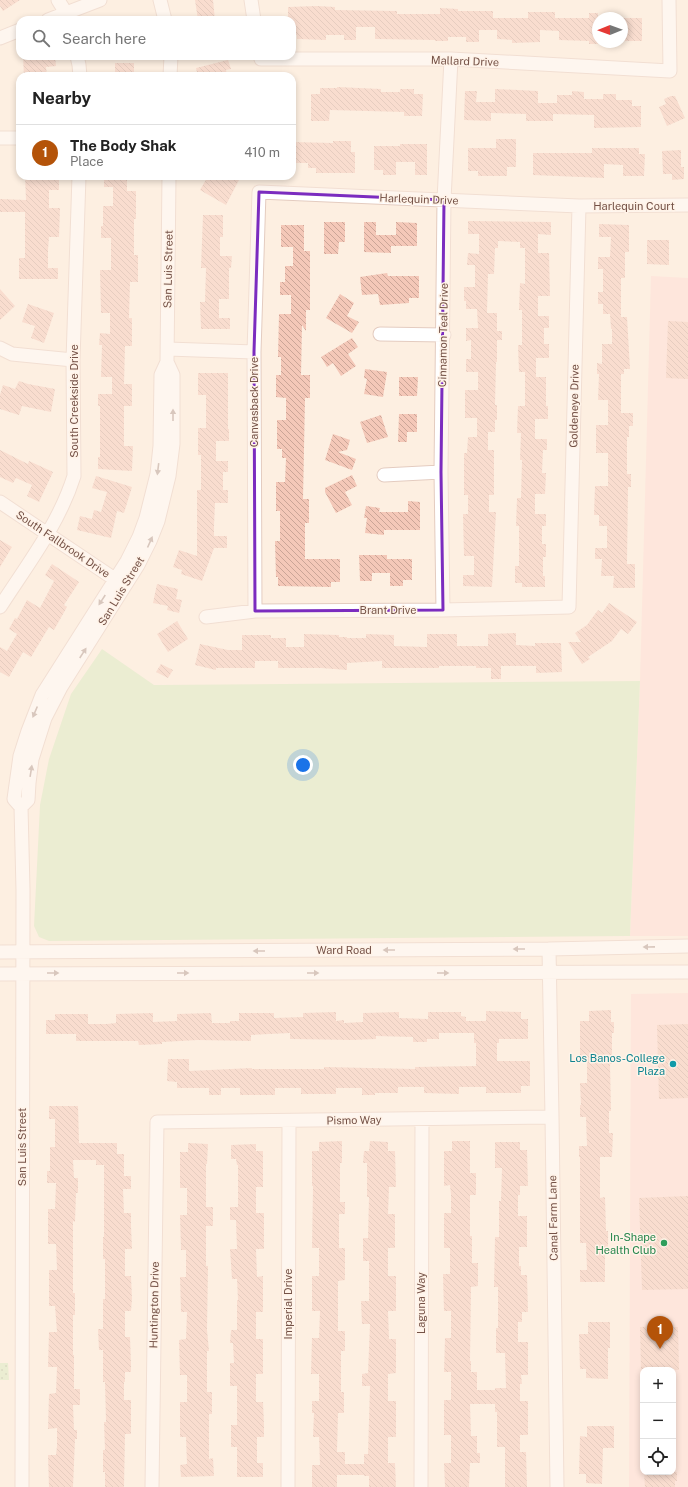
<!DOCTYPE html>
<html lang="en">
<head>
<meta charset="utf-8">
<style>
  :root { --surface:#fff; --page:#f6f6f6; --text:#222; --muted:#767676; --line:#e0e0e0; --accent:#b45309 }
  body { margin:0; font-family:"Public Sans",sans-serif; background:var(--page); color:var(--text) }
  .controls { position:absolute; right:12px; bottom:12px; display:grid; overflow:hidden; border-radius:8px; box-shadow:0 2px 6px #0003 }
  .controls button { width:36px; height:36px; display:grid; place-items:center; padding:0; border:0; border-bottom:1px solid var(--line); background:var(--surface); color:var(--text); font:20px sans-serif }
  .compass { position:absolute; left:592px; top:12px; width:36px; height:36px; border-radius:50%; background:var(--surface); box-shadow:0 2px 6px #0003; rotate:269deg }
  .you { position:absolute; left:303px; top:765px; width:14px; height:14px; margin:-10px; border:3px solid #fff; border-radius:50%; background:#1a73e8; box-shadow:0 0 0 6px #1a73e833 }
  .badge { display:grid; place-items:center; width:26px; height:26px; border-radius:50%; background:var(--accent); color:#fff; font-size:13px; font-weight:700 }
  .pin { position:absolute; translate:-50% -33px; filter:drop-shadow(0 1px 2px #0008) }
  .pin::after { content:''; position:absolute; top:21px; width:14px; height:12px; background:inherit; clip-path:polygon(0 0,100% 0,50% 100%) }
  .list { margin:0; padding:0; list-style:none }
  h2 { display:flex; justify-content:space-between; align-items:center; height:52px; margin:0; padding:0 16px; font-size:17px }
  h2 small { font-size:13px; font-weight:400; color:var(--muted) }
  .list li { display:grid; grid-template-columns:26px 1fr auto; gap:12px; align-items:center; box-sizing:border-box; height:56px; padding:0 16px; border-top:1px solid var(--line) }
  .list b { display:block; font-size:15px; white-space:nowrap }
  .list p { margin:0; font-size:13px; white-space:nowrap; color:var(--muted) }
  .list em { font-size:13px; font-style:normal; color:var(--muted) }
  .icon { flex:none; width:22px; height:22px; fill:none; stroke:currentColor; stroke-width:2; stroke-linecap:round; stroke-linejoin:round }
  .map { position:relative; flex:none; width:688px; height:1487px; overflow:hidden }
  .search { position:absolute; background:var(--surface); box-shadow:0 2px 6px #0003; left:16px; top:16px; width:280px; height:44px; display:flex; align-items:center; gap:10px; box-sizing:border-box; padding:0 14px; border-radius:12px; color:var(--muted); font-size:15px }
  .panel { position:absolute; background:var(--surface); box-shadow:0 2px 6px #0003; left:16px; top:72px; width:280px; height:108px; border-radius:12px }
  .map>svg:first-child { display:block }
</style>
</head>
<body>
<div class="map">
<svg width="688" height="1487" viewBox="0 0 688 1487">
  <defs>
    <pattern id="park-dots" width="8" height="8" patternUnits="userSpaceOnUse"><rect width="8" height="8" fill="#d6ebbf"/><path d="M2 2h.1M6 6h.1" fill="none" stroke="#b2c19d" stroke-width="1.8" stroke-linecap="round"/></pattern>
    <pattern id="building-back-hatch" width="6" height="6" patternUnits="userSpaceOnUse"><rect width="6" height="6" fill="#f4c8b8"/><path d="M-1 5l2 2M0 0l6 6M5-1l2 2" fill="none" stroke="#caa597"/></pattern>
  </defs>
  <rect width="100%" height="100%" fill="#fdefe1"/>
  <path fill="#fedcd4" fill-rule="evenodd" d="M651,276L688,278V936H630L640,681Z
    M688,993V1487H629L631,994ZM643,1370H673V1472H643Z"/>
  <path fill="#d6ebbf" d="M102,649L154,685L640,681L630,936L49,941L39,937L34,926L40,805L49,759L71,694Z"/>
  <path fill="url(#park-dots)" d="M0,1363H8L9,1380H0Z"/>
  <path fill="url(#building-back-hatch)" d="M0,0H20L3,11L0,6Z
    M195,0H213L215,20H198Z
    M317,6L335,7V10L397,11V14H440V8L458,9V11H493V18H528V12H555V18H589V13H598V44H589V41L559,40V31L540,30V42L512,43V40L497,39V30H479V42H466V37H448V41H435V40L375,39V27H356V40H344V35H326V40L297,39V35L292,34V20H288V7Z
    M622,18H642V41H622Z
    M23,56H55L56,66L46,67L47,76H24Z
    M228,60L231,69L226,70L227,76H198L196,68Z
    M115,63H134V76H115Z
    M337,87L381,89V92H400V89H414V94H423L422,116H404V112L330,110L329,121H311V94H320V88H337Z
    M495,89L538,91V103H557V95H572V91L584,92V99H603V94H616V100H632V106H641V127L594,128V115L553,114V121H526V114L491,113V121L464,120L465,91H477L476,102H495Z
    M671,96H675L685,118L667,126L659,107L666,104L664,99Z
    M496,139H516V167H507V176H478V171H468V148H496Z
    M333,141H351V152H355V173H316V168H308V163H292V142L333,143Z
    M400,144H427V175H415V162H396V175H383V170H374V146H400Z
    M592,148H639V154H645L644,176H623V165L604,164V178L533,175V153H592Z
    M681,150V167H684V179L672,180V174H663L662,151Z
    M25,176H59V190H49V208H60L59,237H49L48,250V268H58V279H19V258H25V212H0V199L26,200Z
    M104,176H127V191H136V219H134V255H138V282H130L129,318H132V346H125L124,384H132V406H124V446H133L132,471L98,469V457H100V406H98V394H112V377H101L102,345H99L100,333L110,334V313H101L100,270H111V238H101V226H103V206H113V187H104Z
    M208,176H232L239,180L226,205L200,190Z
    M203,215H223V237H220V256H232L231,268H229V299H219V318H230V329H201L200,302H205L206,268H201Z
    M468,221L551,222V235L538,234V253H549L550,296H538V316H549V328H544V344H549V358H536V377H546V406H548V419H535V439H547V450H543L542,473H546L545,494H535V514H546V526H542V544H546V557H543V576H545V587H522V583H515V566H519V526H516L517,498H521L522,460H520L521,433H517L518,406H525V372H519L518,345H522V310H519L520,283L525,284V248H520V242L498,241V248H495L494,274H488L487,313H497V331H502V340H497V362H496L495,405H497V420H495V432H488V450H494V495H489V512H496L492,587L463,586V575H474V556H464L463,514H468V495H464V453H467L468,437H477V418H465V390H478V372H466V359H471V340L466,341V328H478L477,309H466V301H464V287H475V265H467L468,253L479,254V234H468Z
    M324,222H345V242H339L338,254H324Z
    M364,222H376V235H396V222L417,223V246H391V253L364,252Z
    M599,224L629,225V252H625V278H621V317H627L630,369H624V374H621V413H633V426H629V437H627V474H631V487H628L627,564H635V588H613L614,576H601L602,559H595V548H607V526H599V515H594L595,486H608V453H596V425H608V400H598L599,374H597V363L602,364V344H612V329H611L610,314H603V304H598V292H603V269H598V257H610L611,237H599Z
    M281,225H304V251H310V310H306V331L302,325L301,375H310V398H305L303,499H309V523H305V559H340V582H331V587L278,586V577H276L275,541H280V511H276V482H285L286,458H282V449H277V420H286V398L276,397V375H281V357H278L279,314H291V295H280V282H285V266H293V247H281Z
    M647,240H669V265L647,264Z
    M387,273L388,276H419V298H409V303L380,305L378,294L362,295L360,277Z
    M0,289L15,306L0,320Z
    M340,294L354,303L347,316L359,322L352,333L326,318Z
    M28,304L54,313L44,343L31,338L35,326L22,322Z
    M668,321L688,322V379L666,378Z
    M352,338L358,347L348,354L356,366L341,376L333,363L327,367L321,357Z
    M365,369L387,372L383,397L364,394L367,379L364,378Z
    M198,373H228V429H229V441H216V461H228V472H223V490H228V503H215L214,526V536H227V548H214L202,581L181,574L182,570L173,567L179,550L197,556V490H201V455H198V428H206V395H198Z
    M399,377H418L417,396H399Z
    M19,381L28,384L55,389L51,412L22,406L19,415L0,409V395L3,385L15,389Z
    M399,414H417V432H407V442H398Z
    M381,415L388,437L367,443L360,422Z
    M333,434L350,440L347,450L338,452L356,459L352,470L325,460Z
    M0,450L28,464L29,461L53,472L39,502L27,496L32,485L16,478L13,483L0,477Z
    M352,475L357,486L345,492L352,505L336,513L325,492V488Z
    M96,476L132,487L124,513L117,511L111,538L77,530L80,516L92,519L94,510L101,512L107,492L92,488Z
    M408,501L420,502V530H384V535L365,533L367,518H364L366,506L380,508L379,512H408Z
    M0,540L12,547L0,567Z
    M359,555H387V559H412V580H403V586H390V573H372V581H360Z
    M52,564L79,582L64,605L67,607L54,630L49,627L31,657L23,652L9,677L0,672V647L7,651L17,634L9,629L15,618L17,619L27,600L40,608L54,581L45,575Z
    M157,584L178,589L176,599L182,600L179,613L167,610L168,606L153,603Z
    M609,603L637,622L628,634L621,629L612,641L588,657L590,659L582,664L568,642H581L575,633L587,625L598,610L602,613Z
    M177,621L188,639L168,652L157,634Z
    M516,633V645L535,646V643H561L562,672L536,673V666H501V679H491V668H476V666H439V668H382V661L347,663V670L321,668H278V661H255V668H216V670L195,665L200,644L228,650H242V635H271V638H286V647H304V634L339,635V637H347V638H366V634L394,635V646L427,647V634H457V646H488V634Z
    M161,664L173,670L168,678L156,672Z
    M611,1010V1022H614V1033H612V1064H610L611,1111H609V1133H613L612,1157H600V1198L605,1197L606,1231H608V1253H605V1282H580V1270H587L586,1243H580V1157H579V1146H587L586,1117H580V1105H581L580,1083H587V1056H580V1021H589V1011Z
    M486,1011L521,1012V1019H528V1039H499V1043H497V1061H530V1086H521V1093H486V1087H459V1094L424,1093V1087H398V1093H375V1095H362V1088H336V1094H301V1088H275V1095H240V1088H221V1095H209V1088H177V1082L167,1081L168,1059H189V1071L252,1068V1069H324V1067L415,1069V1067L476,1066V1043H474V1033H439V1039H427V1042H413V1037L376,1036V1039L352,1040L290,1039V1033L251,1035V1041L198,1040L162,1042V1044L139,1045L138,1041H76V1034H46V1020H55V1014H88V1024H107L116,1023V1014L153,1013V1022L177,1021V1014L211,1013L212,1023H230V1021H239V1013H274V1018L303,1017V1013L336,1012V1021L344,1020V1023L363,1022V1013L399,1012V1018L428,1019V1012H461V1016L466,1017V1021H486Z
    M688,1024V1098L659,1099L657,1025Z
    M49,1106H78L79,1143H117V1154H124V1176H131V1189H123L124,1213H131V1226L132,1249H125V1276H131L132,1299L131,1311H125V1337H130L131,1364V1372H125V1382H124V1400H131V1434H125L124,1487H105V1472H103V1450H105L104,1422H106L105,1382H103V1350H99L98,1329H103V1299H105V1259H103V1237H104V1165H96V1160H73L74,1178H78V1193H76L75,1222L73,1221V1293H75V1315H73V1355H74V1389H80V1405H73L74,1430H77V1439H75L73,1487H49L48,1455H56L57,1446V1428L48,1429L49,1394L56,1393L57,1367H48L49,1332H57L55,1306H49V1270H57L56,1244H48V1209H55L56,1183H47V1171H50V1147H55V1119H49Z
    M342,1141V1163H340V1202H345V1214H339V1248H345V1280L338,1281V1331H345V1351H341V1392H344V1413H338L337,1452H345V1464H364V1454H368L370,1386H362V1374L368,1373L370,1324H362L361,1301H369V1261H363V1238H368L369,1197H367V1163H363L364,1151H369L370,1141L388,1142V1151H395L396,1187H389L388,1214H395V1248H388V1276H396V1311H388L389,1339H396V1373L388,1374V1401H396V1437H388V1463H395L396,1487H369V1476H364V1475H337V1487H312V1465H320L319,1437H313L314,1413H312V1401H319V1374H311L312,1338H319L320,1311H312V1276H319V1248H312L313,1186H312V1151H319V1142Z
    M452,1141H470V1173H476V1195H470V1236H472V1263H478V1286L471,1287L470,1361H471V1372H477V1390H495V1388H506L505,1353H496V1328H498V1287H494L495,1237H499V1201H501L502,1168H495V1142H520V1150H527L528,1186H520V1195H518V1216H527V1247H519V1266H521V1275H527L528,1312H522V1322H518V1342H528V1375H521L522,1384H520V1401H528V1435H520V1452H526L527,1487H505V1447H497V1412H495V1404H470L471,1436H477V1453H480V1463H470L469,1487H445L444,1463H451V1435H444V1400H451V1372H444L445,1338H451V1311H444L443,1274H450V1248H444V1213H451V1195L450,1185L444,1186V1151H452Z
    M188,1143L208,1144L207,1164H206V1207H213V1226H206V1266H208L207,1330L209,1351H207V1392H212V1414H209V1459L213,1458L214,1476L181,1477L180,1465L187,1464L186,1437H180V1402H187V1375H180L179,1340L186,1339L187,1312H181L180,1277H186V1250H181L180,1215H187V1188H180V1152H188Z
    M256,1144V1151H263V1187H256V1213H264V1249H256L257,1277L263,1276V1312H256V1339H263V1374H256V1402H263L264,1425V1437H257V1463H263V1477H237V1447H231V1425H237V1386H230V1363H234L233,1343H230L231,1330H237V1300H238L237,1279H232L230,1249H237L236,1220H230V1207H238V1165H237L236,1159H231V1145Z
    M688,1196V1289L642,1290L639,1198Z
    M588,1322H610V1348H608V1379L586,1378V1369H580L579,1334H588Z
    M673,1325L674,1327H678L679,1370H641L640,1327Z
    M587,1426H614V1448H603L602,1484L586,1483V1474H579L580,1436L587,1437Z
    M644,1472H677V1481H675V1487H645Z"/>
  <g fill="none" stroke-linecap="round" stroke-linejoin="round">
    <defs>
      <path id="street" d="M58,0L66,13L68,20
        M160,0L165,20
        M251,0L254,20
        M48,20L100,0
        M0,38L20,30
        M77,56L79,65L80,76
        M260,56L261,59H451L670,71L669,0
        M170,76L171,56
        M0,138H20
        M380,334L444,335
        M0,348L12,354L73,360
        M168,349L254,352
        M384,475L441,472
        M0,502L122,584
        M0,607C27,565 59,524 74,476L73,360L79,176
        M443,610L441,472L444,200L451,59
        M255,611L254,352L259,192L579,206L688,205
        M206,617L255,611L443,610L569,607L579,206
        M21,807L28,800L29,783L32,759L45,718L61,687L138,565L150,541L158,521L169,476L173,444V375L167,362L169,176
        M549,949L552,1117L557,1487
        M0,952L549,949L688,946
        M0,974L688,972
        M22,1487L23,890L21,807L14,799L20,756L28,731L42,695L127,561L139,537L146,518L157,474L160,446L161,375L167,362
        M152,1487L157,1122L552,1117
        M288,1487L289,1121
        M421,1487L422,1119"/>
    </defs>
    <use href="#street" stroke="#e4ccc0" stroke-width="15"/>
    <use href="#street" stroke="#fff" stroke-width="13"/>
  </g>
  <defs><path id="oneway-solid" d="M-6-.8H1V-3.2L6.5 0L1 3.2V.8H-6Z"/></defs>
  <g fill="#ac9791">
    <use href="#oneway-solid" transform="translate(173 415) rotate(-90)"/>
    <use href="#oneway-solid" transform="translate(158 469) rotate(97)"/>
    <use href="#oneway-solid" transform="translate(150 542) rotate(-66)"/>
    <use href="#oneway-solid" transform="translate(102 600) rotate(123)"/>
    <use href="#oneway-solid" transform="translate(83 653) rotate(-57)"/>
    <use href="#oneway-solid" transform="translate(35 712) rotate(113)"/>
    <use href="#oneway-solid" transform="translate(31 771) rotate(-81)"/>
    <use href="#oneway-solid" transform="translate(649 947) rotate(179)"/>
    <use href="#oneway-solid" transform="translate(519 949) rotate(180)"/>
    <use href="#oneway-solid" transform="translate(389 950) rotate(180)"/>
    <use href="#oneway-solid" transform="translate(259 951) rotate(180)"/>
    <use href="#oneway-solid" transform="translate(53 973)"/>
    <use href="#oneway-solid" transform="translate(183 973)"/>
    <use href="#oneway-solid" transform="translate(313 973)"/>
    <use href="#oneway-solid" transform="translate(443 973)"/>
  </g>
  <path d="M0 0H688V1487H0ZM259,192L444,200L441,472L443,610L255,611L254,352Z" fill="#fdefe1" fill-opacity=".55" fill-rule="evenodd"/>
  <path fill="none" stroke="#7b2cbf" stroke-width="3" stroke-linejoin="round" d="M259,192L444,200L441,472L443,610L255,611L254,352Z"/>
  <circle fill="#0f9aa8" stroke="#fff3e8" stroke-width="1.5" cx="673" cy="1064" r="4"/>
  <circle fill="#2e9e5b" stroke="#fff3e8" stroke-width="1.5" cx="664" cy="1243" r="4"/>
  <g text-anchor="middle" stroke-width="3" stroke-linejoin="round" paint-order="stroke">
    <g font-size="11" fill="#755247" stroke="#fff3e8">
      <text transform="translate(465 61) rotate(2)" y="4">Mallard Drive</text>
      <text transform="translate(419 199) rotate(2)" y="4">Harlequin Drive</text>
      <text x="634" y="210">Harlequin Court</text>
      <text transform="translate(168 269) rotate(-89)" y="4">San Luis Street</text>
      <text transform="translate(443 335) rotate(-89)" y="4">Cinnamon Teal Drive</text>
      <text transform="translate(74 401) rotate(-90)" y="4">South Creekside Drive</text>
      <text transform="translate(254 402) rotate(-90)" y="4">Canvasback Drive</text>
      <text transform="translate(574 406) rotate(-89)" y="4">Goldeneye Drive</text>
      <text transform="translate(63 544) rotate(34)" y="4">South Fallbrook Drive</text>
      <text transform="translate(121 591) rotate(-59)" y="4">San Luis Street</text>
      <text x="388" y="614">Brant Drive</text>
      <text x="344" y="954">Ward Road</text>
      <text transform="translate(354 1120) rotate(-1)" y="4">Pismo Way</text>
      <text transform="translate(22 1147) rotate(-90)" y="4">San Luis Street</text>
      <text transform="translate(553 1218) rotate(-91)" y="4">Canal Farm Lane</text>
      <text transform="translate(421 1303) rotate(-90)" y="4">Laguna Way</text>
      <text transform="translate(288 1304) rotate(-90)" y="4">Imperial Drive</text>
      <text transform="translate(154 1305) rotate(-89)" y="4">Huntington Drive</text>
    </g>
    <g font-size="11" fill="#0d838f" stroke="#fff3e8" text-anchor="end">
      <text x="665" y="1062">Los Banos-College<tspan x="665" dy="13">Plaza</tspan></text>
    </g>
    <g font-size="11" fill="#27864d" stroke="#fff3e8" text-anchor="end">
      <text x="656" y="1241">In-Shape<tspan x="656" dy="13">Health Club</tspan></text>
    </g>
  </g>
</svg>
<div class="controls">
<button>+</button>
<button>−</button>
<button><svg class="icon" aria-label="locate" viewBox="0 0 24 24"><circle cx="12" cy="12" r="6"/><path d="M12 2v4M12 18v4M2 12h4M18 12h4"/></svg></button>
</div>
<svg class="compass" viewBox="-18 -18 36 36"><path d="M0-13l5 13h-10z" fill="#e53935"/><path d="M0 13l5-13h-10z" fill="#767676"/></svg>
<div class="you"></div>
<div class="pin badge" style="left:660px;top:1349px">1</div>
<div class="search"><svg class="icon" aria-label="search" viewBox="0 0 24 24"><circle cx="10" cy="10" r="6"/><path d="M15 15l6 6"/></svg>Search here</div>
<section class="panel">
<h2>Nearby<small></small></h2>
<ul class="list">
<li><span class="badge">1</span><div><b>The Body Shak</b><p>Place</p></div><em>410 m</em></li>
</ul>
</section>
</div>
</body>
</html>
